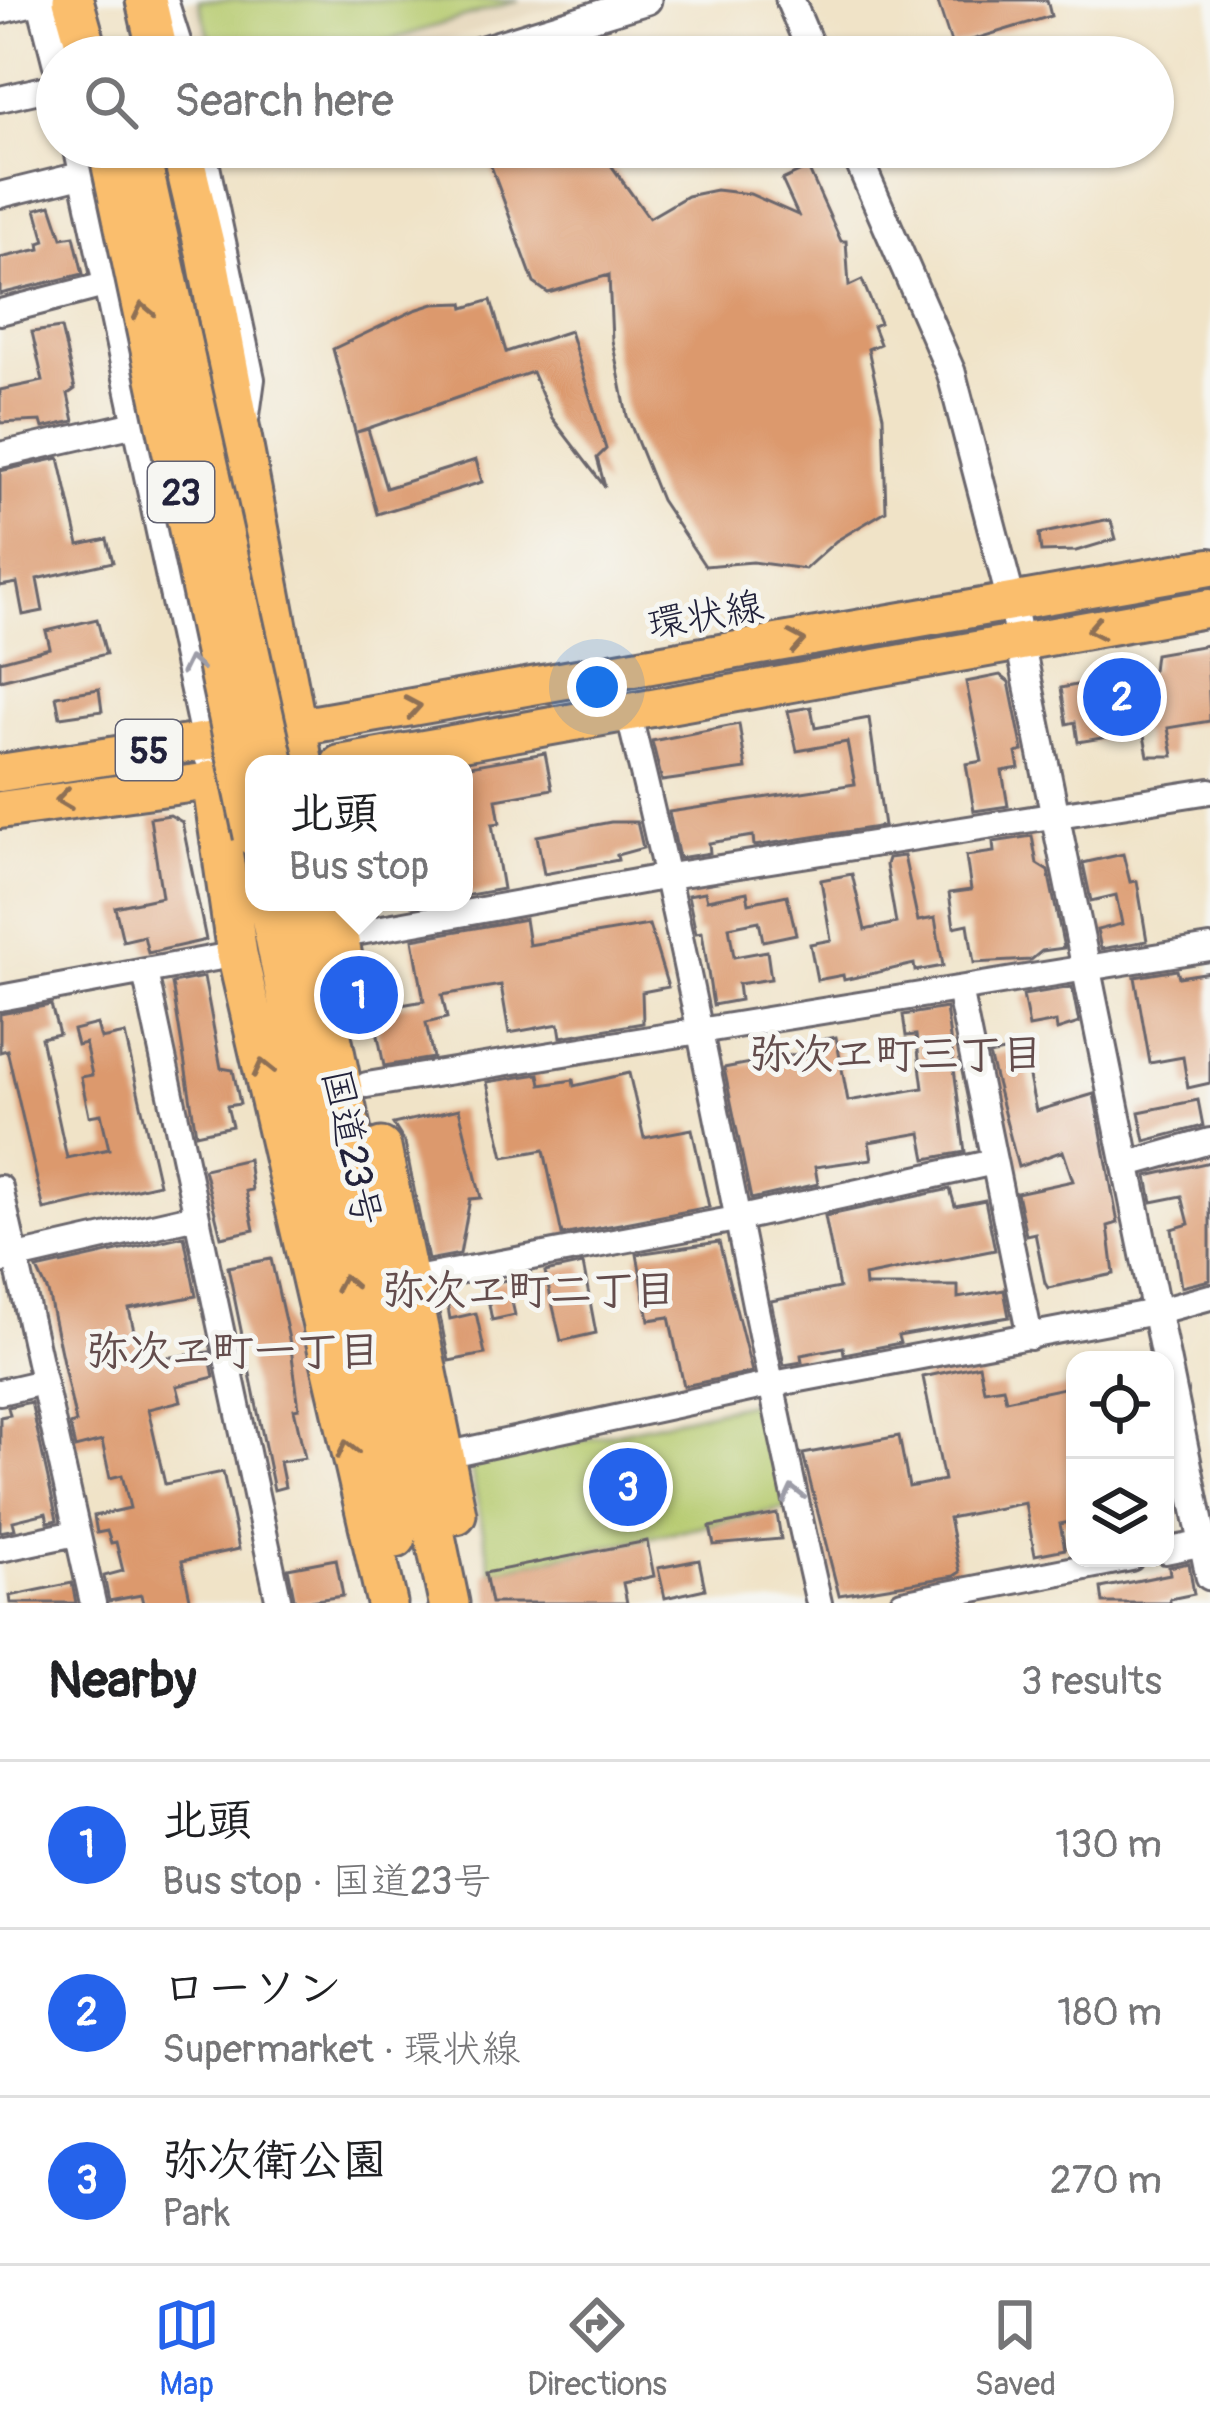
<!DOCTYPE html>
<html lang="en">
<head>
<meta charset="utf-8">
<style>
  :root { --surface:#fff; --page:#f6f6f6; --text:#202124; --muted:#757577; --line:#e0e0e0; --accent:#2563eb }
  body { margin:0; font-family:Pangolin,"Klee One",sans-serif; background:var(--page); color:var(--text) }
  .controls { position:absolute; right:36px; bottom:36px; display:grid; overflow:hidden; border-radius:24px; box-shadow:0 3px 9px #0004 }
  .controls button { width:108px; height:108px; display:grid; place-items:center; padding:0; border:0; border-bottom:3px solid var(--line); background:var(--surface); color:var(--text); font:60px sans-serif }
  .you { position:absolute; left:597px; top:687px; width:42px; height:42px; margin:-30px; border:9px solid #fff; border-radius:50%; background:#1a73e8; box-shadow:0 0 0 18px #1a73e833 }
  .badge { display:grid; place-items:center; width:78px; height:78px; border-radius:50%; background:var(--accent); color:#fff; font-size:39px; font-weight:700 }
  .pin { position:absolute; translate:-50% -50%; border:6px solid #fff; box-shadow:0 3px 12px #0006 }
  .popup { position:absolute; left:245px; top:755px; width:228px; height:156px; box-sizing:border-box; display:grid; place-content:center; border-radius:24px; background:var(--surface); filter:drop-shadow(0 3px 9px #0005); font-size:39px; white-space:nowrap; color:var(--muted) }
  .popup b { font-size:45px; color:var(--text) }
  .popup::after { content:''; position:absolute; left:50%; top:100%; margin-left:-24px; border:24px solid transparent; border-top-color:var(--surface) }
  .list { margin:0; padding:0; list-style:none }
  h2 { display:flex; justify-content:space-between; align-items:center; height:156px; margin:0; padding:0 48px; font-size:51px }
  h2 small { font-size:39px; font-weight:400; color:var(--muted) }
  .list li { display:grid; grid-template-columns:78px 1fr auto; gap:36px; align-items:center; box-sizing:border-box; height:168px; padding:0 48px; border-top:3px solid var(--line) }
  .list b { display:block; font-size:45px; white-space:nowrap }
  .list p { margin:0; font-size:39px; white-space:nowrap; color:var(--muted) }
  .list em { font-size:39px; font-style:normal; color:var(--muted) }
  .icon { flex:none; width:66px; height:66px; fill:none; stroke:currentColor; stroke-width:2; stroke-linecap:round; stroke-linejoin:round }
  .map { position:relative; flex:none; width:1210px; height:1603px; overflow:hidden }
  .search { position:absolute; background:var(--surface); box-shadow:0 3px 9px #0004; left:36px; right:36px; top:36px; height:132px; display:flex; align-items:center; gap:30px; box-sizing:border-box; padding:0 42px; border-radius:66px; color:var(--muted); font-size:45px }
  .sheet { height:660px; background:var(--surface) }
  nav { display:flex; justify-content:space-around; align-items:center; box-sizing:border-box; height:168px; border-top:3px solid var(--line); background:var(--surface); font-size:33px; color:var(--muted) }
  nav a { display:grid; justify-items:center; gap:6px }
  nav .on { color:var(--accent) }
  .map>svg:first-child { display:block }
</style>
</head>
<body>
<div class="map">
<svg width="1210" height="1603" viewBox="0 0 1210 1603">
  <rect width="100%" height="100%" fill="#f6f6f2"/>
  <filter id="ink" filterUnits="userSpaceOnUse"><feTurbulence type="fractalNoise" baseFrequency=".00833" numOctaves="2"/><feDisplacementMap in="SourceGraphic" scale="24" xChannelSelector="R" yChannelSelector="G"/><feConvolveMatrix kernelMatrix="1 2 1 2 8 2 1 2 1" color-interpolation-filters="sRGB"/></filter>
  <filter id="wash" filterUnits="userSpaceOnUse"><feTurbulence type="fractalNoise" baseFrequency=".004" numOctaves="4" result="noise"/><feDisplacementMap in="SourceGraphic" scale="48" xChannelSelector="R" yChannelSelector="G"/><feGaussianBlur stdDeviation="2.7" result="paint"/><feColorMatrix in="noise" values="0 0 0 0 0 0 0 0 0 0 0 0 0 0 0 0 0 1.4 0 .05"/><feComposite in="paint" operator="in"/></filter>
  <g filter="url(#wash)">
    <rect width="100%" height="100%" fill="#f0e3c7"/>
    <path fill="#e5d5b7" d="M189,0H578L390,57H203Z"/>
    <path fill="#b6ca6e" stroke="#6c7654" stroke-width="3" d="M198,0H519L336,57H216Z
      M763,1400L787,1508L491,1571L470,1465Z"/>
    <g id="blocks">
      <path fill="#dc996d" d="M937,0H1047L1051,16L952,46Z
        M484,147H598L649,218L687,196L716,190L750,194L798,215L782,180L808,168L841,241H846L849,286L862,280L880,323L873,326L880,344L868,349L883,416L886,511L836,541L805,569L753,562L705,566L661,500L627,416L612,340L609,275L548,293L534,283Z
        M51,205L62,238L74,236L83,274L0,294V258L40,249L39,243L45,241L36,209Z
        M491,300L506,352L570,331L606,449L597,458L605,487L552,418L532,372L357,432L368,429L386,488L476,460L482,482L377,514L333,349L415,310L434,304L463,303L464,308Z
        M61,328L75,389L68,394L74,421L43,428L41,421L0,423V390L43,381L32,332Z
        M59,458L79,545L107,539L113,562L37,579L43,611L23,615L17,583L0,586V471Z
        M1105,520L1111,521L1116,539L1076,551L1041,552L1039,534Z
        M97,619L106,654L0,680V661L50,648L46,631Z
        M1207,645L1210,721L1168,728L1173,756H1148L1143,731L1078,742L1075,722L1067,724L1061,688L1153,670L1155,654Z
        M1000,675L1009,682L1023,751L1016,753L1019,768L1002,771L1008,806L974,811L966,764L982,761L966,682Z
        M99,689L102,711L60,717L56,696Z
        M811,707L815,728L869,718L884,826L754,846L753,836L709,843L710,853L679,858L669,812L855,784L847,742L797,751L788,711Z
        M739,724L746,769L662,781L652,741Z
        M545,753L552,789L496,799L500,823L492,824L503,889L464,896V767Z
        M170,815L182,822L206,940L148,953L144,936L123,941L115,907L162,897L150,818Z
        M611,822H637L643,848L617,855L618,860L544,874L537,836Z
        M1032,836L1037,864L1048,871L1064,948L1042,951L1031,960L974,963L968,924L954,927L949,893L971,890L966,856L994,852L993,842Z
        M1123,854L1130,882L1137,881L1147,941L1101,949L1097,930L1122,924L1116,895L1091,901L1083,863Z
        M904,856L918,921L935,918L943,966L915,971L914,964L844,980L843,975L817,980L810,944L831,940L821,880L852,874L865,930L896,923L886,865L888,858Z
        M705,892L707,900L747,892L749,903L787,895L796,934L763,941L759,921L729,927L734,957L767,951L771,979L738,984L740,1000L713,1005L702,932L696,933L688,895Z
        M525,919L529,945L649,925L668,987L642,992L643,1023L561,1037L559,1024L509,1033L501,985L442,995L447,1018L426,1023L433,1058L384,1066L373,1010L424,1001L413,939Z
        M1177,970L1179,977L1210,972V1083L1188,1088L1183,1057L1150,1063L1135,977Z
        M204,977L221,1068L233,1070L240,1104L227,1106L232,1126L196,1134L172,983Z
        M1072,987L1079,1023L1057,1030L1056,1022L1029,1027L1023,995Z
        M51,1005L59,1034L41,1038L67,1158L109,1149L101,1114L89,1116L81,1077L92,1075L85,1043L77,1045L73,1030L97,1024L101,1039L125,1034L159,1184L44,1210L7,1050L0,1052V1014Z
        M946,1008L965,1152L926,1159L921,1133L869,1142L872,1159L815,1167L818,1184L751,1199L724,1068L813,1051L811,1042L836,1037L848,1101L923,1088L916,1035L906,1036L903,1015Z
        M1023,1048L1036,1111L1094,1094L1118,1223L1108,1226L1114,1274L1048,1288L1045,1283L1035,1233L1026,1235L1017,1193L1073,1181L1063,1151L1018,1167L989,1055Z
        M629,1073L644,1138L692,1129L709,1207L562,1235L544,1150L504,1157L487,1082L539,1074L541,1085L573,1080L574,1086Z
        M1198,1100L1203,1126L1145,1141L1139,1112Z
        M459,1109L481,1198L470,1199L460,1254L428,1260L405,1143L393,1124Z
        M248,1159L252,1190L246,1191L254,1230L221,1237L204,1169Z
        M1210,1162V1280L1181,1287L1172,1229L1189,1224L1182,1196L1152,1202L1147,1176Z
        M950,1189L955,1206L985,1200L995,1250L864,1276L865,1286H958V1298L1004,1290L1009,1317L898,1336L900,1343L844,1354L843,1347L801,1355L802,1362L784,1365L771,1301L839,1288L825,1216Z
        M184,1236L196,1296L129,1309L141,1361L209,1352L214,1377L177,1386L181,1401L148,1409L165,1484L223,1472L239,1549L182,1561L191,1603H143L141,1595L109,1601L104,1576L123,1571L116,1542L111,1543L107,1531L97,1533L94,1516L130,1508L122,1475L110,1478L102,1441L75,1448L70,1425L76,1423L48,1292L37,1269Z
        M719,1242L752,1372L684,1386L669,1317L649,1320L637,1254Z
        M271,1259L291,1348L299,1408L294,1409L305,1458L280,1462L285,1487L274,1490L228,1267Z
        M583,1264L596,1333L561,1341L545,1272Z
        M507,1280L515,1315L492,1320L485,1284Z
        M445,1290L450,1319L476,1313L485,1354L449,1361L435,1292Z
        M979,1365L984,1390L1003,1387L1006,1400L1073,1386L1075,1521L1060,1524L1065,1549L1035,1555L1025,1503L949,1518L960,1572L954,1576L839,1595L803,1454L899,1436L909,1487L944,1480L923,1377Z
        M31,1402L57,1520L48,1522L46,1513L13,1521L15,1529L0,1532V1417L10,1415L8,1407Z
        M777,1514L781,1539L714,1545L710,1527Z
        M647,1541L654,1576L623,1583L627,1603H491L485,1573Z
        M336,1559L343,1596L295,1603L288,1568Z
        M699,1560L705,1589L665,1598L658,1568Z
        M1189,1563L1194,1594L1170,1599V1603H1103L1101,1588L1170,1574L1169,1567Z
        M72,1583L76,1603H11L10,1596Z"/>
    </g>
  </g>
  <g filter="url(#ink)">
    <use href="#blocks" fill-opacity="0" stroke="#6a666c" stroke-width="3"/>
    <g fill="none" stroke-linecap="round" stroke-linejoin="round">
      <defs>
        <path id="minor" d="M165,0L183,57
          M0,11L42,1
          M0,99L57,86
          M203,147L252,379L247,415
          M0,195L85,174
          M0,312L105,285
          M0,455L140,423
          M628,712C702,1007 750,1307 819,1603
          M338,936L669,876L1210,791
          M145,972L279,1603
          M959,989L1030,1337
          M0,998L237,954
          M367,1085L1210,948
          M1125,1165L1210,1141
          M0,1188L93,1603
          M0,1261L196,1216
          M410,1280L736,1219L994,1162
          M0,1392L43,1382
          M445,1455L768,1385L1155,1312L1210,1297
          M0,1549L76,1533
          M1165,1551L1210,1542
          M902,1603L1131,1558"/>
        <path id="tertiary" d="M41,0L57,63
          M790,0L814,57
          M460,57L647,0
          M78,147L209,758
          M853,147L951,372L1012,604L1210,1576"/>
        <path id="primary" d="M340,764L1210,608
          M0,773L298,727L1210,567
          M0,810L240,777"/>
        <path id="trunk" d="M73,0L89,57
          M146,0L159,57
          M181,147L207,256L303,764
          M212,780L237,954L387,1603
          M268,902L396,1538
          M303,902L449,1603
          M331,902L350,997
          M381,1148L456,1514"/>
      </defs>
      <use href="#minor" stroke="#6a666c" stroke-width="30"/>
      <use href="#tertiary" stroke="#6a666c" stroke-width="33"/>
      <use href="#primary" stroke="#6a666c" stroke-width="42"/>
      <use href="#trunk" stroke="#6a666c" stroke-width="45"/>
      <use href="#minor" stroke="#fff" stroke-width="24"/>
      <use href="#tertiary" stroke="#fff" stroke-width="27"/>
      <use href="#primary" stroke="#fabe6d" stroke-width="36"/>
      <use href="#trunk" stroke="#fabe6d" stroke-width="39"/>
      <defs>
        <path id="trunk-bridge" d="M108,147L254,836
          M138,147L274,764"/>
      </defs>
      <use href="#trunk-bridge" stroke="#6a666c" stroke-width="45" stroke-linecap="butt"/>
      <use href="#trunk-bridge" stroke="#fabe6d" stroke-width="39"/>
    </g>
    <defs><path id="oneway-chevron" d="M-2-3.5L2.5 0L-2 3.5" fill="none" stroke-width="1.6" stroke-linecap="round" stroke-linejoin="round" transform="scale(3)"/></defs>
    <g stroke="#8e7054">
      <use href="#oneway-chevron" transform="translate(143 311) rotate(-102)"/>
      <use href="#oneway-chevron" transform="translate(1095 629) rotate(169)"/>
      <use href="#oneway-chevron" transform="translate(797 641) rotate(-10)"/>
      <use href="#oneway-chevron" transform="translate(413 707) rotate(-10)"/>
      <use href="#oneway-chevron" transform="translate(64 799) rotate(172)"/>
      <use href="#oneway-chevron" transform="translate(263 1068) rotate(-103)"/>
      <use href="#oneway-chevron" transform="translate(345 1283) rotate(-101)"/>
      <use href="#oneway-chevron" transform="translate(347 1449) rotate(-103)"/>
    </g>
    <g stroke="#9c9ca7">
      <use href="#oneway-chevron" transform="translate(191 665) rotate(-102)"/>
      <use href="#oneway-chevron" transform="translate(793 1494) rotate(-103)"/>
    </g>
  </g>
  <g text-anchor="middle" stroke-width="10" stroke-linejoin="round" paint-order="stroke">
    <g fill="#f6f6f2" stroke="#626272" stroke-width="3">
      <rect x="148" y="462" width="66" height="60" rx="9"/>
      <rect x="116" y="720" width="66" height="60" rx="9"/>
    </g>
    <g font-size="36" font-weight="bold" fill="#22223b">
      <text x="181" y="505">23</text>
      <text x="149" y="763">55</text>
    </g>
    <g font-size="39" fill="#22223b" stroke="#f6f6f2">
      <text transform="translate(705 614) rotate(-10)" y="14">環状線</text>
      <text transform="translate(353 1147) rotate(78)" y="14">国道23号</text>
    </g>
    <g font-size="42" font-weight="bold" fill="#634c4c" stroke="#f6f6f2">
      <text x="896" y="1068">弥次ヱ町三丁目</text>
      <text x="529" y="1304">弥次ヱ町二丁目</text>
      <text x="233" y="1365">弥次ヱ町一丁目</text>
    </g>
  </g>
</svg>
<div class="controls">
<button><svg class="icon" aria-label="locate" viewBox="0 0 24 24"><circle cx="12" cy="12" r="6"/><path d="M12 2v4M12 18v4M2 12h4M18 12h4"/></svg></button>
<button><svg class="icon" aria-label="layers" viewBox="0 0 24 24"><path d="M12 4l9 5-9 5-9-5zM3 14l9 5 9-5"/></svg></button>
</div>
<div class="you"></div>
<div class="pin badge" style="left:359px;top:995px">1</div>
<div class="popup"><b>北頭</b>Bus stop</div>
<div class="pin badge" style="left:1122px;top:697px">2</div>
<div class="pin badge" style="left:628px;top:1487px">3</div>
<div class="search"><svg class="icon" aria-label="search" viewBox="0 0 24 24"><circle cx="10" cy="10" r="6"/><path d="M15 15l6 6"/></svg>Search here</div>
</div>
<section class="sheet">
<h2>Nearby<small>3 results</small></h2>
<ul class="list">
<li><span class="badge">1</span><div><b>北頭</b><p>Bus stop · 国道23号</p></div><em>130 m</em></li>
<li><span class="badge">2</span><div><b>ローソン</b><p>Supermarket · 環状線</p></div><em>180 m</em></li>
<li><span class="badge">3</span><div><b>弥次衛公園</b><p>Park</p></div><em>270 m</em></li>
</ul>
</section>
<nav>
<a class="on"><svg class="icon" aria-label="map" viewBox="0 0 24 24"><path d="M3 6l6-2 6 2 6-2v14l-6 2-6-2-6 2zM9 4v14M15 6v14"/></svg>Map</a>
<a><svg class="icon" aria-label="directions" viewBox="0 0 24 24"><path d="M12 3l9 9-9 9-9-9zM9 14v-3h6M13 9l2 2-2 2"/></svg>Directions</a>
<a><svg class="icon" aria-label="saved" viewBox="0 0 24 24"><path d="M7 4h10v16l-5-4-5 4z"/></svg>Saved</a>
</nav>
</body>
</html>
